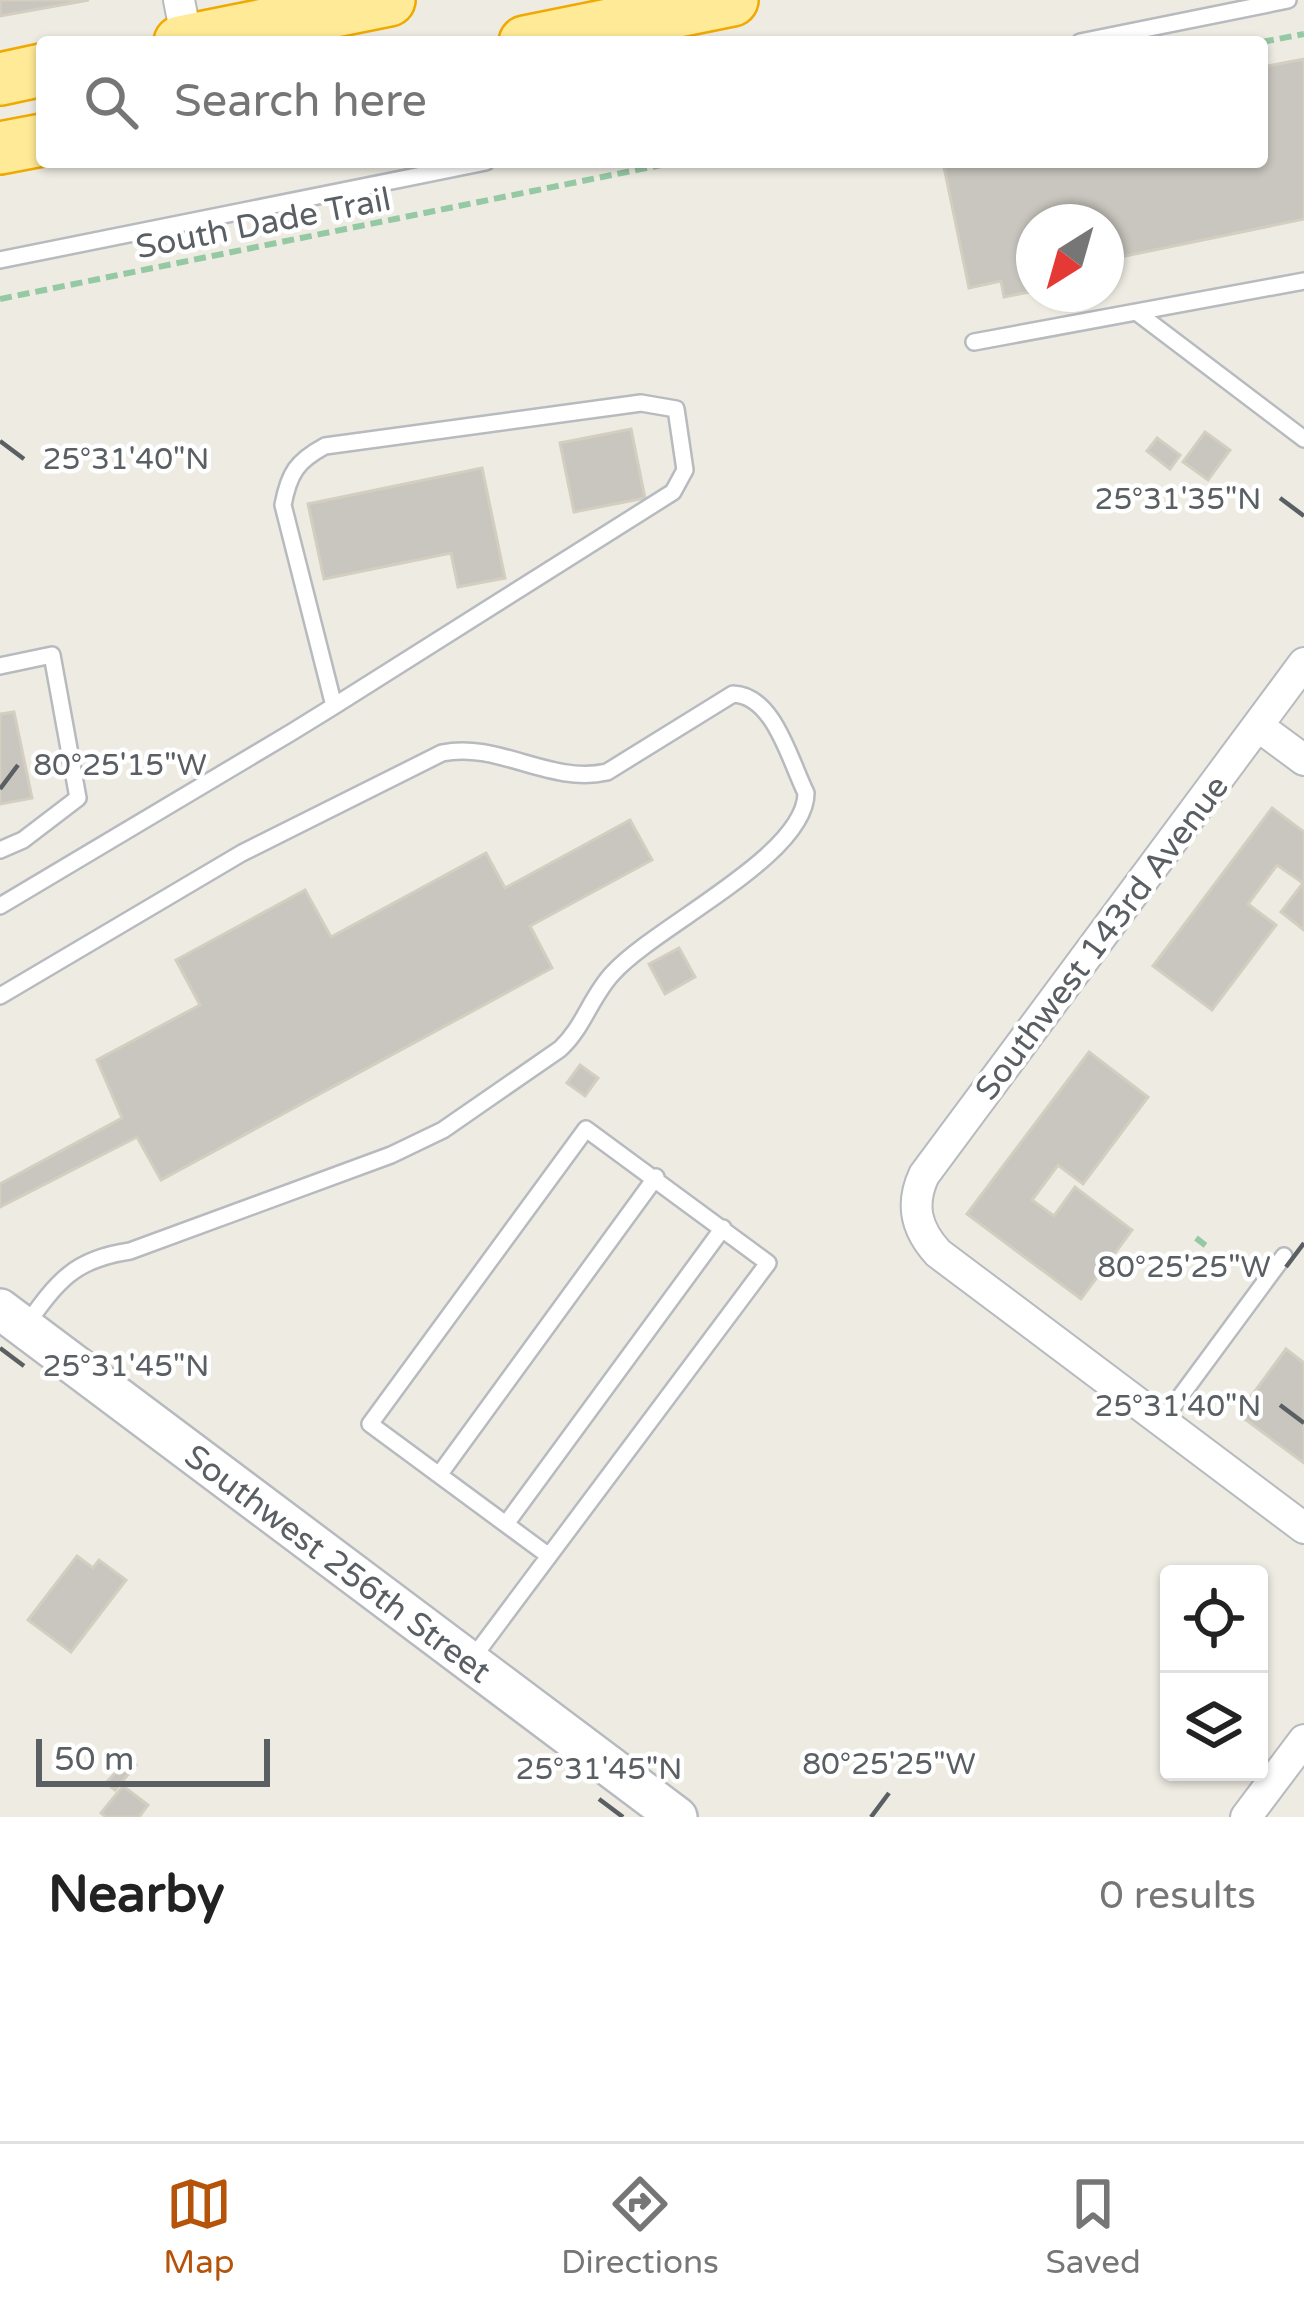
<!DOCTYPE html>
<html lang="en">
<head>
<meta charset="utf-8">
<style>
  :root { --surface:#fff; --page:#f6f6f6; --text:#222; --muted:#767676; --line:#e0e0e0; --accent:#b45309 }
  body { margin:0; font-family:"Varela Round",sans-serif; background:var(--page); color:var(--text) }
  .controls { position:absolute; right:36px; bottom:36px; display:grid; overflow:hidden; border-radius:12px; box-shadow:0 3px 9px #0004 }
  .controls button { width:108px; height:108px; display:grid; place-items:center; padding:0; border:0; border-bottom:3px solid var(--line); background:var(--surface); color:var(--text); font:60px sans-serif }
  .compass { position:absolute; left:1016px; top:204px; width:108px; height:108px; border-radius:50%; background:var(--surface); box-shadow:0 3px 9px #0004; rotate:217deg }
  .scale { position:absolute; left:36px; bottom:30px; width:234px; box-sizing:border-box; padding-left:12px; border:6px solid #5a5f64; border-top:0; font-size:33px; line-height:42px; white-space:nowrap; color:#5a5f64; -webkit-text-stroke:9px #fff; paint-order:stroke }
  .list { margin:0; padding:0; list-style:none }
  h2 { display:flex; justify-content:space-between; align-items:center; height:156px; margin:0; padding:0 48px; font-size:51px }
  h2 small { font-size:39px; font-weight:400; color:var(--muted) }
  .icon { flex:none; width:66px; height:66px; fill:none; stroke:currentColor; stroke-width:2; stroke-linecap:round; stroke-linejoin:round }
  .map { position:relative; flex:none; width:1304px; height:1817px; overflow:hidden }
  .search { position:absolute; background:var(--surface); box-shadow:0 3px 9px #0004; left:36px; right:36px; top:36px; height:132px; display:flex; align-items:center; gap:30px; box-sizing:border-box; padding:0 42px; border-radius:12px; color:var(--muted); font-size:45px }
  .sheet { height:324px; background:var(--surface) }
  nav { display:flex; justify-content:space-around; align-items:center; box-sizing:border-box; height:168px; border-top:3px solid var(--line); background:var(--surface); font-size:33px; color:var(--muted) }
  nav a { display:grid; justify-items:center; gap:6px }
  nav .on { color:var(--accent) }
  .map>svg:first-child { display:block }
</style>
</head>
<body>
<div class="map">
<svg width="1304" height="1817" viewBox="0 0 1304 1817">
  <rect width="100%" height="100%" fill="#eeece2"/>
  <path fill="#c9c6bf" stroke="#d3cec0" stroke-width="3" d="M0,0H89L0,16Z
    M1304,59V219L1106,260V222H1034V291L1004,297L1001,281L969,288L943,162H1262V67Z
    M631,429L645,498L574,512L560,443Z
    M1205,432L1230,450L1208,480L1183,462Z
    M1157,438L1180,455L1170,469L1147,451Z
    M482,468L505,578L458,587L451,553L324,579L308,504Z
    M14,712L32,798L0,804V714Z
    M1272,808L1304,832V930L1281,912L1303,883L1277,865L1248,904L1276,925L1212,1010L1153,966Z
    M630,820L652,860L530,926L552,968L161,1180L137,1137L0,1207V1184L122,1118L97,1060L200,1005L176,960L305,890L331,937L486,853L505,888Z
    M679,948L695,977L665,994L649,964Z
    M1089,1052L1148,1097L1083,1184L1058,1165L1032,1200L1054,1216L1075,1187L1132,1230L1081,1299L967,1214Z
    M580,1065L598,1078L585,1096L567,1083Z
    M1286,1349L1304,1363V1463L1238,1414Z
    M77,1556L93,1568L99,1560L126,1580L71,1652L28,1620Z
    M128,1759L136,1765L115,1790L106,1783Z
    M123,1786L148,1805L139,1817H106L101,1813Z"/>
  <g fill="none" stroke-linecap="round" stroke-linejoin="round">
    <defs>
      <path id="service" d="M1080,42L1288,0
        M0,260L486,162
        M1139,314L1304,439
        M974,342L1304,281
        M0,666L52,655L78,798L23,840L0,850
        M0,906L292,732L334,706L673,492L685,470L676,409L641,403L325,446C297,461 289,473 283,505L334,706
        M0,996L242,853L442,753C498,741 550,785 607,772L733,694C774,695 790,761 806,793C806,856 655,926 613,973C591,996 584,1027 560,1049L443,1130L391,1155L130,1251C74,1259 58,1281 26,1325
        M1163,1420L1284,1256
        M439,1475L656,1177
        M506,1524L723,1228
        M472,1659L768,1263L586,1129L370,1424L549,1556"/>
      <path id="minor" d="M179,0L187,41
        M1304,663L924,1175C910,1205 916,1229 938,1253L1304,1528
        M1258,726L1304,760
        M1246,1817L1304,1740"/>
      <g id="tertiary">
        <path id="s1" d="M0,1309L677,1817"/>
      </g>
      <path id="trunk" d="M180,42L389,0
        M525,42L732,0
        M0,79L42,70
        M0,148L42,140"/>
    </defs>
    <use href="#service" stroke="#b7babf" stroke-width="20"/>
    <use href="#minor" stroke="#b7babf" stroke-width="34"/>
    <use href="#tertiary" stroke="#b7babf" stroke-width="44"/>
    <use href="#trunk" stroke="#f0a900" stroke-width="56"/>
    <path stroke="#95c9a4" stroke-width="6" stroke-dasharray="12 6" stroke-linecap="butt" d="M1262,42L1304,34
      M0,299L676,162
      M1196,1238L1209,1248"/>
    <use href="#service" stroke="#fff" stroke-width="15"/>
    <use href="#minor" stroke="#fff" stroke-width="30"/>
    <use href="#tertiary" stroke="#fff" stroke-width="39"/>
    <use href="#trunk" stroke="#ffea97" stroke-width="51"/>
  </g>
  <path fill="none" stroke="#5a5f64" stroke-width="4.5" d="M0,441L24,459M1280,498L1304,516M0,789L18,765M1286,1267L1304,1243M0,1348L24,1366M1280,1405L1304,1423M599,1799L623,1817M871,1817L889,1793"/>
  <g text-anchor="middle" stroke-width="9" stroke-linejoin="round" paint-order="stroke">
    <g font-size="33" fill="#5a5f64" stroke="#fff">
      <text transform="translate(263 222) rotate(-11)" y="12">South Dade Trail</text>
      <text transform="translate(1101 937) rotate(-53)" y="12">Southwest 143rd Avenue</text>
      <text dy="12" stroke="none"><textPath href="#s1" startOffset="423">Southwest 256th Street</textPath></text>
    </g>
  </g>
  <g font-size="30" text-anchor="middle" fill="#5a5f64" stroke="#fff" stroke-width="9" stroke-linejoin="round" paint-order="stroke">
    <text x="126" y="469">25°31'40"N</text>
    <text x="1178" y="509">25°31'35"N</text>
    <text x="120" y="775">80°25'15"W</text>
    <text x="1184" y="1277">80°25'25"W</text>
    <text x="126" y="1376">25°31'45"N</text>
    <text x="1178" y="1416">25°31'40"N</text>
    <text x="889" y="1774">80°25'25"W</text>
    <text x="599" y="1779">25°31'45"N</text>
  </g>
</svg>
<div class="controls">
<button><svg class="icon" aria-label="locate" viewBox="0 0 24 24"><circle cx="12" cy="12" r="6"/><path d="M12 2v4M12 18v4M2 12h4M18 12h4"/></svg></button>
<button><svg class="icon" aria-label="layers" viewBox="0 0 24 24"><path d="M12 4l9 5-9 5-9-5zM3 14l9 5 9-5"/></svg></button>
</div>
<svg class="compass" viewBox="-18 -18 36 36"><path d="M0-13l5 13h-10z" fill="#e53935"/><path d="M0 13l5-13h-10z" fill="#767676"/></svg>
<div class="scale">50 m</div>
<div class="search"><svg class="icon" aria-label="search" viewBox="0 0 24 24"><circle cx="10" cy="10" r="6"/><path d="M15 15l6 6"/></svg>Search here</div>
</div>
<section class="sheet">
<h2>Nearby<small>0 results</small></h2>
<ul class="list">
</ul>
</section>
<nav>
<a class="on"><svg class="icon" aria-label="map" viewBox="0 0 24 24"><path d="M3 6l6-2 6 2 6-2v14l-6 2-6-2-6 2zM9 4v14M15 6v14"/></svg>Map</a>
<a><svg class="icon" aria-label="directions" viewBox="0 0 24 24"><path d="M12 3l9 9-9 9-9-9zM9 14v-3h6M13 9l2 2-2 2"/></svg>Directions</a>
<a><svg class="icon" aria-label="saved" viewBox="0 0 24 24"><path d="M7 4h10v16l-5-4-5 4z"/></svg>Saved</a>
</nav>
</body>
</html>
